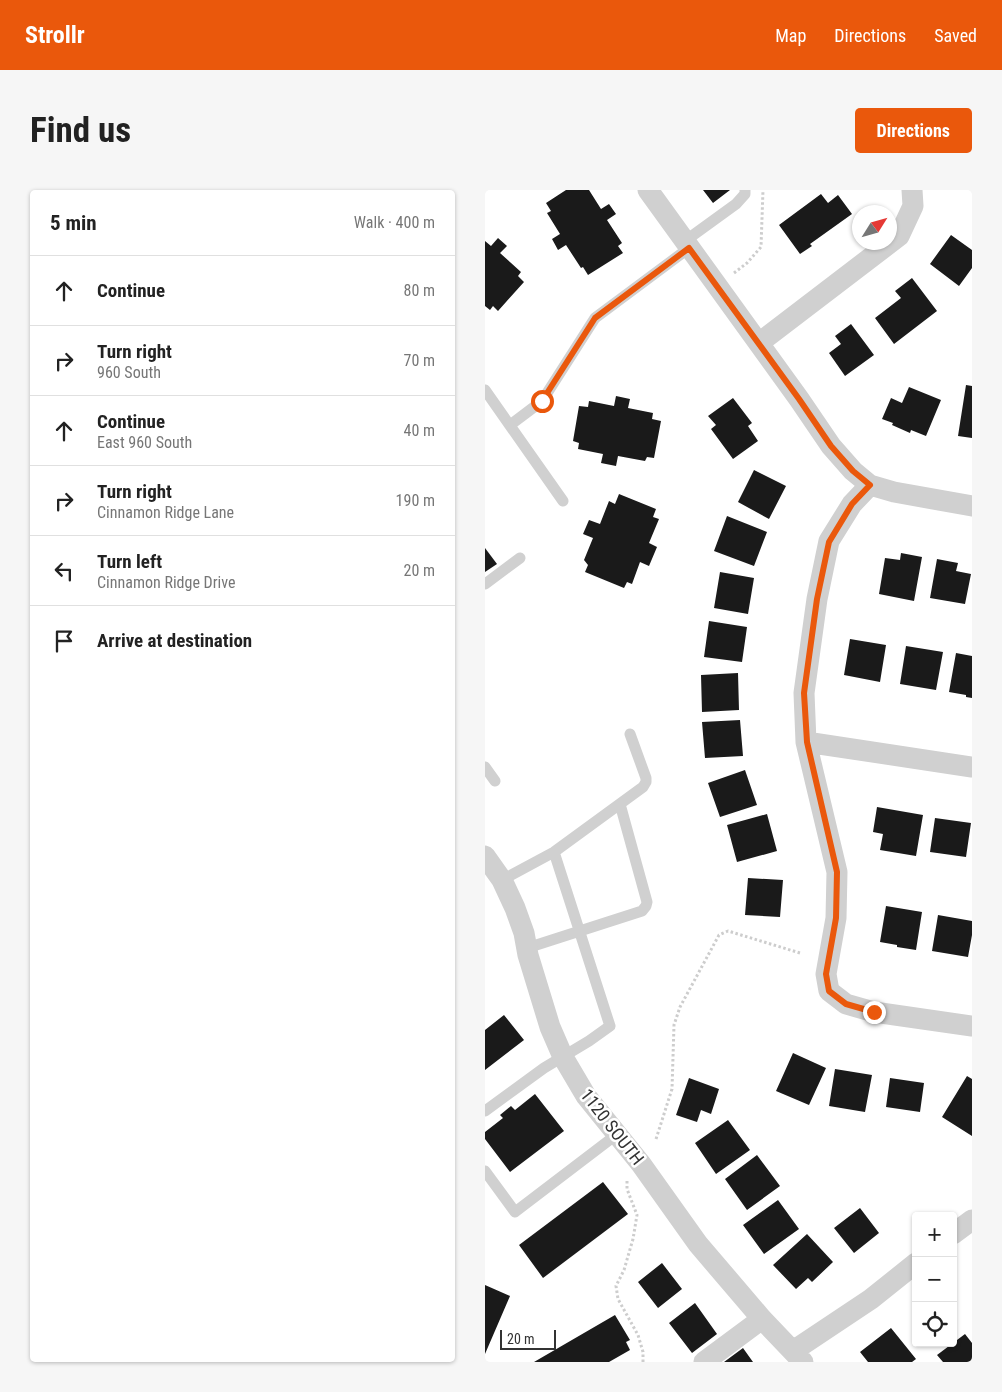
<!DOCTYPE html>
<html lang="en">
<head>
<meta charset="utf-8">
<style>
  :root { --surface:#fff; --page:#f6f6f6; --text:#222; --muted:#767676; --line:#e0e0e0; --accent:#ea580c }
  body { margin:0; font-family:"Roboto Condensed",sans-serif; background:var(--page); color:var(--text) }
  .controls { position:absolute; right:15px; bottom:15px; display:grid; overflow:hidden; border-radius:5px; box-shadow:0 1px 4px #0004 }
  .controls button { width:45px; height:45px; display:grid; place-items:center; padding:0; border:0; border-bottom:1px solid var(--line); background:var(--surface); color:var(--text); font:25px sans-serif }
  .compass { position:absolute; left:367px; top:15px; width:45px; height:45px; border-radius:50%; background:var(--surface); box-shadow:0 1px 4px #0004; rotate:53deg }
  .scale { position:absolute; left:15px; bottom:12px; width:56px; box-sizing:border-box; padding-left:5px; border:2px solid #333; border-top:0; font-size:14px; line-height:18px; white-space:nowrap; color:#333; -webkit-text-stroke:4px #fff; paint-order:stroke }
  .stop { position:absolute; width:15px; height:15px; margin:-11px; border:4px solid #ea580c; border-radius:50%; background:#fff }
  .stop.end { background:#ea580c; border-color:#fff; box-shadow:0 1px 5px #0008 }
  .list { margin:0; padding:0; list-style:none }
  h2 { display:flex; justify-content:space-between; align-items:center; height:65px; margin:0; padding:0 20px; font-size:21px }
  h2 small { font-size:16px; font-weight:400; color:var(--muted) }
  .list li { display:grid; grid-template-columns:32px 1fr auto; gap:15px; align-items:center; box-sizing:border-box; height:70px; padding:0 20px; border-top:1px solid var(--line) }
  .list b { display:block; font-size:19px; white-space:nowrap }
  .list p { margin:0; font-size:16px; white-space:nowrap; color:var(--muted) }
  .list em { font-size:16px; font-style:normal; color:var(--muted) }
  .icon { flex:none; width:28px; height:28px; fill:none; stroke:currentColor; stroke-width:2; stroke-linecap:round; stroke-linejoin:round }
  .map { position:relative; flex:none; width:487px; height:1172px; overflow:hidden; border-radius:5px }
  header { display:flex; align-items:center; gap:30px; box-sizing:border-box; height:70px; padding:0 25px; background:var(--accent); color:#fff }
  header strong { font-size:24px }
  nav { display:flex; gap:28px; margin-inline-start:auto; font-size:18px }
  .intro { display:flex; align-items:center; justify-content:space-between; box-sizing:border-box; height:120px; padding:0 30px }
  h1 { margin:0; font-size:35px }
  .button { padding:12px 22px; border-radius:5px; background:var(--accent); color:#fff; font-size:18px; font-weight:700 }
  main { display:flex; gap:30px; padding:0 30px }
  aside { flex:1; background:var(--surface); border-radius:5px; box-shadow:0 1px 4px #0004 }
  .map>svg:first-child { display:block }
</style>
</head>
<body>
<header>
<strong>Strollr</strong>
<nav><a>Map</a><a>Directions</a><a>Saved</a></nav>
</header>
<div class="intro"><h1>Find us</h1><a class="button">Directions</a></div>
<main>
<aside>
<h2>5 min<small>Walk · 400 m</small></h2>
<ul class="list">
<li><svg class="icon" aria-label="ahead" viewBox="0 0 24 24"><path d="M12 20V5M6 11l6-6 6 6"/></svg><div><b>Continue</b></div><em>80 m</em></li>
<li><svg class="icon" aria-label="right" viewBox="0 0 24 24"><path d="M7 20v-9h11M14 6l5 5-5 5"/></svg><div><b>Turn right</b><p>960 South</p></div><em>70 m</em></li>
<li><svg class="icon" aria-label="ahead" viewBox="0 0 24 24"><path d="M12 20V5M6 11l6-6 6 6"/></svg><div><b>Continue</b><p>East 960 South</p></div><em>40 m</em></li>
<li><svg class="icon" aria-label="right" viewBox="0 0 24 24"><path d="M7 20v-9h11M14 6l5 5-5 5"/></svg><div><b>Turn right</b><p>Cinnamon Ridge Lane</p></div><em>190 m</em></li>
<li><svg class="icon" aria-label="left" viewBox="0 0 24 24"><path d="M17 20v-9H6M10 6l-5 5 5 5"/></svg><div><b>Turn left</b><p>Cinnamon Ridge Drive</p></div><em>20 m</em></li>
<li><svg class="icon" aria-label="arrive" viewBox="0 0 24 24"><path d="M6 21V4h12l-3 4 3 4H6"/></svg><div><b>Arrive at destination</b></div></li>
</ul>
</aside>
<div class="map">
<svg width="487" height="1172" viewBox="0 0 487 1172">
  <rect width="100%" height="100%" fill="#fff"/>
  <path fill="#1a1a1a" d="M81,0H104L116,19L124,14L131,24L122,30L137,53L133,56L138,63L103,85L98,77L96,78L81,55L73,60L67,49L75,44L62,23L66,21L61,13Z
    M218,0H245L228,13Z
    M336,4L343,13L353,5L367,24L325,54L327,56L315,64L294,35Z
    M466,45L487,60V78L474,96L445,74Z
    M13,48L22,56L15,63L36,82L33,86L39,92L13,121L8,116L5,120L0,116V51L6,56Z
    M427,88L452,121L409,154L390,128L416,108L410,101Z
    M366,134L389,165L360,186L344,163L356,154L350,146Z
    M481,195L487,196V248L473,246Z
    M424,197L456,210L441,246L426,240L425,243L407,235L408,233L397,229L406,208L417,213Z
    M131,206L145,209L143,218L168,223L167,229L176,231L169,268L162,267L160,271L133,266L131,276L116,273L118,264L93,259L94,253L88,251L94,216L103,217L104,211L129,216Z
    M248,208L267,233L263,236L273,251L248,269L226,239L231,235L223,226Z
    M269,280L301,296L284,329L253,312Z
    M134,304L171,319L168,327L174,329L164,353L172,357L164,376L155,372L147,394L142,392L139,398L100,382L103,375L99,370L108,348L98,344L104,330L115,334L124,311L130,314Z
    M242,326L282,342L269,376L229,361Z
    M0,358L12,374L0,382Z
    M416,363L437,367L429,411L394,404L400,368L415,370Z
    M452,369L473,373L471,381L486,384L480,414L445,408Z
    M235,382L269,388L263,424L229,418Z
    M224,431L262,437L257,472L219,467Z
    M365,449L401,455L395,492L359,485Z
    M421,456L458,462L451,500L415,494Z
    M471,463L487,466V508L481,507V505L464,502Z
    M253,483L254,520L217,522L216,485Z
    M255,530L258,566L220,568L217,532Z
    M260,580L272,615L235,627L223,593Z
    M392,617L438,625L431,666L395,660L398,644L388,642Z
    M282,624L292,661L252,672L242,635Z
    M450,628L486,633L481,667L445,662Z
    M263,688L298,690L295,727L260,725Z
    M401,716L437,722L431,760L412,757V755L395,752Z
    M453,725L487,731V745L483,767L447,761Z
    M19,825L39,850L0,880V840Z
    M308,863L341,878L324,915L291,901Z
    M350,879L387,885L380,922L344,916Z
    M482,886L487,889V946L457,927Z
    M204,888L234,899L226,924L216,920L212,932L191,925Z
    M405,888L439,893L435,922L401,917Z
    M50,904L79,941L25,982L0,949V942L18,928L15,925L26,916L30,920Z
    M243,930L265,960L231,984L210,953Z
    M272,965L295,996L262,1020L240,989Z
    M118,992L143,1024L58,1088L34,1055Z
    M293,1010L314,1039L279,1064L258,1035Z
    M375,1018L394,1043L369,1063L349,1038Z
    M322,1044L348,1072L327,1092L323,1088L311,1099L288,1075Z
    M177,1073L197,1099L173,1118L153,1092Z
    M0,1095L25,1106L0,1164Z
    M210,1113L232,1144L207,1163L184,1133Z
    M130,1125L145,1150L141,1152L145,1160L124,1172H49Z
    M406,1138L431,1169L427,1172H383L375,1162Z
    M480,1144L487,1153V1172H458L452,1165Z
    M258,1158L268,1172H239Z"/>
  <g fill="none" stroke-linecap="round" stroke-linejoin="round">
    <path stroke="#cdcdcd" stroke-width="3" stroke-dasharray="2.5 2.5" stroke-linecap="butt" d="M249,83L262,73L276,57L278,0
      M171,949L187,899L189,835L195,817L234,745L243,741L315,763
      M142,991V999L152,1025L148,1049L139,1080L131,1096L133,1109L153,1145L158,1162V1172"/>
    <path stroke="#d0d0d0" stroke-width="11" d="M200,51L251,14L260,4V0
      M0,200L78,311
      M25,235L57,211L110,128L204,58
      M0,394L35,368
      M0,577L10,591
      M17,690L69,662L158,597L161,592V588L145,544
      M42,758L157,721L161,716L162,712L135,614
      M0,921L59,878L104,851L125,836L69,662
      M0,981L30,1022L131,945"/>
    <path stroke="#d0d0d0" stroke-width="21" d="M163,0L314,209L346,256L368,281L385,295L409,302L487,316
      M274,153L414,46L428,16L427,0
      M385,295L367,314L344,351L332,409L319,503L321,552L352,682L351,728L341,784L344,801L361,814L389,822L487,836
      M321,552L487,577
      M0,666L17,690L30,718L39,743L43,765L65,837L78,867L101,906L156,974L213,1054L277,1129L318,1172
      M468,1044L487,1030
      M308,1161L386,1109L431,1073
      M219,1172L277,1129"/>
  </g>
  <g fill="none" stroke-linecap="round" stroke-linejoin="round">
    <path stroke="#ea580c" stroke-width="6" d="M57,211L110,128L204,58L314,209L346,256L368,281L385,295L367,314L344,352L332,409L319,503L322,552L352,682L351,728L341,784L344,801L361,814L389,822"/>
  </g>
  <g text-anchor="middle" stroke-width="5" stroke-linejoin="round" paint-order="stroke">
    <g font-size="18" fill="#333" stroke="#fff">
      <text transform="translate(127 937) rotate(52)" y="6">1120 SOUTH</text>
    </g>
  </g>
</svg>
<div class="controls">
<button>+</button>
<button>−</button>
<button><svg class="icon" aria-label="locate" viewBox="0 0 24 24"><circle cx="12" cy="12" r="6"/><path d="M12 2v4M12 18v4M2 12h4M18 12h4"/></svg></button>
</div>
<svg class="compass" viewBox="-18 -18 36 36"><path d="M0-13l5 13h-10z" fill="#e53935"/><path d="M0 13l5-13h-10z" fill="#767676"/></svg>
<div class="scale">20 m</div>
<div class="stop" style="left:57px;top:211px"></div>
<div class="stop end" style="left:389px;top:822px"></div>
</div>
</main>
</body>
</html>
